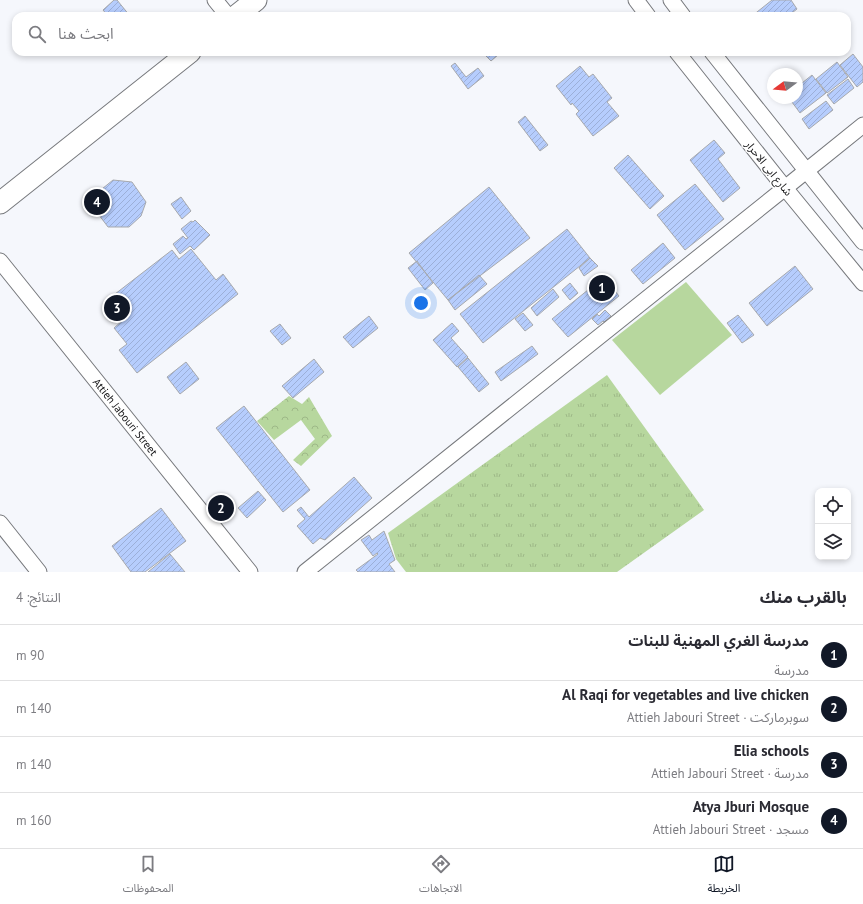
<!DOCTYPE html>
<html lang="ar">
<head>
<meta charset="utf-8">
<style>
  :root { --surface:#fff; --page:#f7f7f7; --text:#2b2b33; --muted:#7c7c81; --line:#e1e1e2; --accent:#111827 }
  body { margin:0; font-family:"PT Sans","Noto Sans Arabic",sans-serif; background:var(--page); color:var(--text); direction:rtl }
  .controls { position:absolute; right:12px; bottom:12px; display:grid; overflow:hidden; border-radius:8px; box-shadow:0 2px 6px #0003 }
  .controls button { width:36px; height:36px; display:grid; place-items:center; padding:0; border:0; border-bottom:1px solid var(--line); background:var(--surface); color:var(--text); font:20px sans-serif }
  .compass { position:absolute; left:767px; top:68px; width:36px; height:36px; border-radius:50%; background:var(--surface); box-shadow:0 2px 6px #0003; rotate:254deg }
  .you { position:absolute; left:421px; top:303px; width:14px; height:14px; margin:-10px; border:3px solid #fff; border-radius:50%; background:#1a73e8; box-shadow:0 0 0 6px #1a73e833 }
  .badge { display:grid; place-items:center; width:26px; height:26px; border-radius:50%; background:var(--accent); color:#fff; font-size:13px; font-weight:700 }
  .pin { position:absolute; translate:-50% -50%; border:2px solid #fff; box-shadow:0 1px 4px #0006 }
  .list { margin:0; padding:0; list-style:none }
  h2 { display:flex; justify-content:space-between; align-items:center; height:52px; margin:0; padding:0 16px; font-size:17px }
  h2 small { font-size:13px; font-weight:400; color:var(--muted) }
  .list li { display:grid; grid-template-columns:26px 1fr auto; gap:12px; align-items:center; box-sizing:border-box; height:56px; padding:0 16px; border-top:1px solid var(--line) }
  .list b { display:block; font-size:15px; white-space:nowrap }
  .list p { margin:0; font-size:13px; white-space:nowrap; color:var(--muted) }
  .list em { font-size:13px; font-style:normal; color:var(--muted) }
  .icon { flex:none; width:22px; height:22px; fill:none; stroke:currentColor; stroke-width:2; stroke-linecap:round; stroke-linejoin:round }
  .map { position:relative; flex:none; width:863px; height:572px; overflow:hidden; direction:ltr }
  .search { position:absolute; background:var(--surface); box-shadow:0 2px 6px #0003; left:12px; right:12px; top:12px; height:44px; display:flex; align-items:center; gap:10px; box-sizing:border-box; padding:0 14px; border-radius:12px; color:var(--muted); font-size:15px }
  .sheet { height:276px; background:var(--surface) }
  nav { display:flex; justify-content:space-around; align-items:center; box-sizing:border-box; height:56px; border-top:1px solid var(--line); background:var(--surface); font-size:11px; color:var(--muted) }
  nav a { display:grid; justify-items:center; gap:2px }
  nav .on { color:var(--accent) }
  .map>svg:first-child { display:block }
</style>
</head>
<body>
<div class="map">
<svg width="863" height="572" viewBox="0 0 863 572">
  <defs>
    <pattern id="grass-tufts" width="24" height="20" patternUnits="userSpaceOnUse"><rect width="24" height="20" fill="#b7d79e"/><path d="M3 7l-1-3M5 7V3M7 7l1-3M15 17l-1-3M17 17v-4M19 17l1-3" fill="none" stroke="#9db887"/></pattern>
    <pattern id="forest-crowns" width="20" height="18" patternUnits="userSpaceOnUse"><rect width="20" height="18" fill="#b7d79e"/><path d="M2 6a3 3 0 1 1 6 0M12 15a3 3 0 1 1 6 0" fill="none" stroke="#9db887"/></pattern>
    <pattern id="building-hatch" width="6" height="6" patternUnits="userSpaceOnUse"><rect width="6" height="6" fill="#b6cdfd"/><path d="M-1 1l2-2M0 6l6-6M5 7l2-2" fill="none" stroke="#9cafd8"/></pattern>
  </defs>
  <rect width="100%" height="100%" fill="#f5f7fc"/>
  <path fill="url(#grass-tufts)" d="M607,375L704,510L617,572H406L396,559L388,533Z"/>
  <path fill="url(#forest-crowns)" d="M289,396L302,404L309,397L332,436L301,466L293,460L315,439L301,420L274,440L257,421Z"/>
  <path fill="#b7d79e" d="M686,282L732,335L660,395L612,340Z"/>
  <path fill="url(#building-hatch)" stroke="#a7a9ad" d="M114,0H117L130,16H108L103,10Z
    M772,0H791L797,9L788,16H752Z
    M482,52H495L498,55L491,61Z
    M853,54L863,67V82L857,87L840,65Z
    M837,62L848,77L827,93L816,79Z
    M455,63L466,77L478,68L484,76L468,89L451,66Z
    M580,66L589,77L593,74L612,98L607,102L619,116L593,136L576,114L579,111L572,103L571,105L556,86Z
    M812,75L826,93L800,113L789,98H797V87Z
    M848,79L854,88L834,104L827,95Z
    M826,101L833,110L809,129L802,119Z
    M525,116L548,145L540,151L518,122Z
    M714,140L725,153L718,159L740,188L723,202L690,160Z
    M628,155L664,196L650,209L614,168Z
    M113,180L132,182L146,202L141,216L129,227H108L96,211L97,193Z
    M695,184L724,219L685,250L657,215Z
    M489,187L530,238L448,300L409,253Z
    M181,197L191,211L182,219L171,204Z
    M195,220L210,235L194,250L190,246L180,254L173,244L183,236L186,239L188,238L181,229L191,221L193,222Z
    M567,229L590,258L483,343L460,314Z
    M663,243L675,258L643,284L631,270Z
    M191,249L216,280L223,274L238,294L137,373L119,350L127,344L114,328L122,321L106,301L172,250L179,259Z
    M590,258L598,266L584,276L579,268Z
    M417,261L433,283L425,290L408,268Z
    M795,266L813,289L767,326L749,303Z
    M479,275L487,284L455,310L448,300Z
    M604,277L619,296L568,337L552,319Z
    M570,283L578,293L570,300L562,290Z
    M553,289L559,297L537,316L531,308Z
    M605,310L611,316L604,322L603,321L598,325L592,319L597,314L599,316Z
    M523,313L533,325L525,331L515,319Z
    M738,315L754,335L742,343L727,323Z
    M369,316L378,328L353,348L343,337Z
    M452,323L459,331L451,338L468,357L457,367L433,340Z
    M280,324L291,338L282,345L270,331Z
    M532,346L538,354L501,381L495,372Z
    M468,358L489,384L479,392L458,367Z
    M314,359L324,372L293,398L282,386Z
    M186,362L199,379L180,394L167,377Z
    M244,406L310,490L283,512L216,428Z
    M354,477L372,498L325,540L320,538L313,544L297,526L305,519L297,510L301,507L309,517Z
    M258,491L266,500L247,518L238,508Z
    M161,508L186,541L145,572H131L112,546Z
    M384,531L395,560L389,564L395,572H358L356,570L378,554L377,553L373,556L361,540L369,535L372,540Z
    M170,554L185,572H148Z"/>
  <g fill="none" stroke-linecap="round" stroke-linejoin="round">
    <defs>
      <g id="street">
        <path d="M215,0L228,16"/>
        <path d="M636,0L648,16"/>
        <path d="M671,0L683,16"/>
        <path d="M677,52L785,188L863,283"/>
        <path d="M712,52L863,242"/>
        <path id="s1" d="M0,261L250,572"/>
        <path d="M0,523L39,572"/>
        <path d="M305,572L785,188L863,125"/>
      </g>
      <path id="secondary" d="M236,16L256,0
        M0,203L190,52"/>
    </defs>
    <use href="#street" stroke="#77797d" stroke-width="17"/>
    <use href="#secondary" stroke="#77797d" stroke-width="23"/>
    <use href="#street" stroke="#fff" stroke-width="15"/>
    <use href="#secondary" stroke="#fff" stroke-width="21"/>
  </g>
  <g text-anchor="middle" stroke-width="3" stroke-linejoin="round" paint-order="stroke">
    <g font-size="11" fill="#161618" stroke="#fff">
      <text transform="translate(769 168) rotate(51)" y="4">شارع ابی الاحرار</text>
      <text dy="4" stroke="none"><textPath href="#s1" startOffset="200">Attieh Jabouri Street</textPath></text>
    </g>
  </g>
</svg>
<div class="controls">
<button><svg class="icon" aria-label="locate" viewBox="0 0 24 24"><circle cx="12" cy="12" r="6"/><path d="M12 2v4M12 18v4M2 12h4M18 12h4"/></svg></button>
<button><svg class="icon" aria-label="layers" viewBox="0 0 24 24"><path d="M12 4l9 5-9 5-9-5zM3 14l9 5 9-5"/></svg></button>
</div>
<svg class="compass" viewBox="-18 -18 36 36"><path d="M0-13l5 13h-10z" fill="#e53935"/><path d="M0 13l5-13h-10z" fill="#7c7c81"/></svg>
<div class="you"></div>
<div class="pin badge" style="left:602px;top:288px">1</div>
<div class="pin badge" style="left:221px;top:508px">2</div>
<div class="pin badge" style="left:117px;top:308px">3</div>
<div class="pin badge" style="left:97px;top:202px">4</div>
<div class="search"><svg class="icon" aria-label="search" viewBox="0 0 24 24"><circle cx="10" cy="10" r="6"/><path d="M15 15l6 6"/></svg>ابحث هنا</div>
</div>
<section class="sheet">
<h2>بالقرب منك<small>النتائج: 4</small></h2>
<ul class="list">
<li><span class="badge">1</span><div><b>مدرسة الغري المهنية للبنات</b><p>مدرسة</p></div><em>90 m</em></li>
<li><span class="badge">2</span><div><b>Al Raqi for vegetables and live chicken</b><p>سوبرماركت · Attieh Jabouri Street</p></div><em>140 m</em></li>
<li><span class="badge">3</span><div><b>Elia schools</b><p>مدرسة · Attieh Jabouri Street</p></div><em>140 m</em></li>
<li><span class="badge">4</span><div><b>Atya Jburi Mosque</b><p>مسجد · Attieh Jabouri Street</p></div><em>160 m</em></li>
</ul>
</section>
<nav>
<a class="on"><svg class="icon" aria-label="map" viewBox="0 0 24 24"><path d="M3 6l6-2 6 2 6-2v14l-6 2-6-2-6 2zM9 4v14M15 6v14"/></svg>الخريطة</a>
<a><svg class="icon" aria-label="directions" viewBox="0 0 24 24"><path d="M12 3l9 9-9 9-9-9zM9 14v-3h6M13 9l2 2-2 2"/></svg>الاتجاهات</a>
<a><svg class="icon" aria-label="saved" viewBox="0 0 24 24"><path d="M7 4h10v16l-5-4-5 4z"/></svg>المحفوظات</a>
</nav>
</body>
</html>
